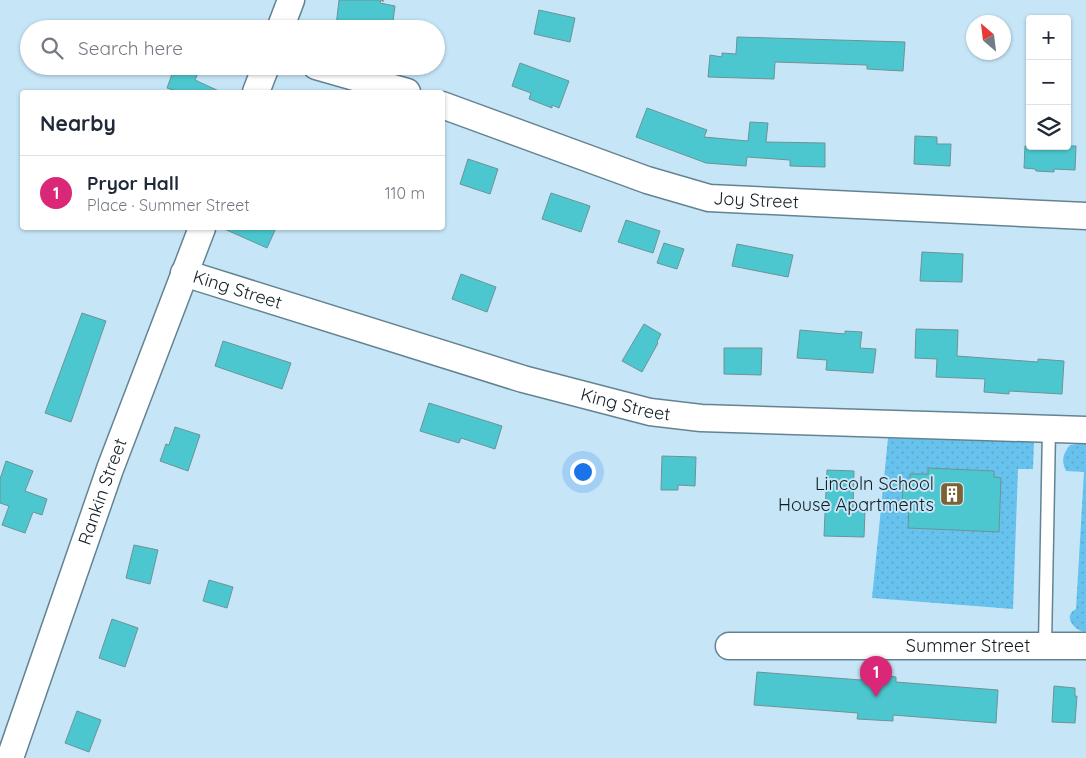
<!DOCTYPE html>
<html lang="en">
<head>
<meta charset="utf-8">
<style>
  :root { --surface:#fff; --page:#f2f2f3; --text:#1f2937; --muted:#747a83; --line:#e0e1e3; --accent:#db2777 }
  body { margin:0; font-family:Quicksand,sans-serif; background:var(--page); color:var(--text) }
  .controls { position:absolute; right:15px; top:15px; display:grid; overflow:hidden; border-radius:5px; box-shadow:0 1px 4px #0004 }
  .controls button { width:45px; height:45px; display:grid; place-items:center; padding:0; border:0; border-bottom:1px solid var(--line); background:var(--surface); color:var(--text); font:25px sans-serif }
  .compass { position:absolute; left:966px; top:15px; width:45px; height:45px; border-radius:50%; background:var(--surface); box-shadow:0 1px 4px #0004; rotate:332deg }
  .you { position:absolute; left:582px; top:471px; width:18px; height:18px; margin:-12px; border:4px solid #fff; border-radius:50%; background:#1a73e8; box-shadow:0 0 0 8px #1a73e833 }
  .badge { display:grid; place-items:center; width:32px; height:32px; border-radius:50%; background:var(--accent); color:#fff; font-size:16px; font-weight:700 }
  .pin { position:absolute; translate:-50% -41px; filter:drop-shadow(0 1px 2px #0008) }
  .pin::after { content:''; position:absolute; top:26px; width:18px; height:15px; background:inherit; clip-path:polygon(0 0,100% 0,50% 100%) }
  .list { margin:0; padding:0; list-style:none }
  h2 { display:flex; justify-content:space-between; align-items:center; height:65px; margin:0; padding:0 20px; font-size:21px }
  h2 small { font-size:16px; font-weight:400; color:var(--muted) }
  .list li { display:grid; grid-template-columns:32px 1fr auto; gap:15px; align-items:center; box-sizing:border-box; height:75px; padding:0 20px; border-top:1px solid var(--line) }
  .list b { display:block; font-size:19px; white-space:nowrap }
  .list p { margin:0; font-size:16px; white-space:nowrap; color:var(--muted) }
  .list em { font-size:16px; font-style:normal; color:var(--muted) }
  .icon { flex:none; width:28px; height:28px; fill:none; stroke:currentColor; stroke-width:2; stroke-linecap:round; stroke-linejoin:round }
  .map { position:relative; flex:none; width:1086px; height:758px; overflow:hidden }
  .search { position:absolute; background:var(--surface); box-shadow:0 1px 4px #0004; left:20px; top:20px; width:425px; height:55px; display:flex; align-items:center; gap:12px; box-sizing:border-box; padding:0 18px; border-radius:28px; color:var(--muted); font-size:19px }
  .panel { position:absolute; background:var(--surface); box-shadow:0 1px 4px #0004; left:20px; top:90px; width:425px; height:140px; border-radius:5px }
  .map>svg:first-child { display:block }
</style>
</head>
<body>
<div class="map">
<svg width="1086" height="758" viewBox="0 0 1086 758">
  <defs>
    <pattern id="grass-dots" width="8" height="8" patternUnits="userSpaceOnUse" patternTransform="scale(1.25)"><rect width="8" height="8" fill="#67c3ee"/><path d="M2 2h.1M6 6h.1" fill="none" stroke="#58a7cc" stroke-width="1.8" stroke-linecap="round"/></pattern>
  </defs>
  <rect width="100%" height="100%" fill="#c6e6f8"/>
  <path fill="url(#grass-dots)" d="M888,438L1034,442L1033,469H1018L1013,609L872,598Z
    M1077,444H1086V632C1074,631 1062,616 1076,609L1084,472L1066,471C1061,460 1063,454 1070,445Z"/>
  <path fill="#4cc7cf" stroke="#6d9395" d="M339,0H381L380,3L395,6L392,29H350L351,27L336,26Z
    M539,10L575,18L570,42L534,34Z
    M737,37L905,42L903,71L867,69V65L775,62L774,79L708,77L710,55L722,57V53L736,54Z
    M520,63L569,81L559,108L552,105V108L529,99L531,93L512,86Z
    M175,66H201L195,80L221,92H179L167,88Z
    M647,108L707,130L704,137L748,141L750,122L768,123L766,142L825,143V167L790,166V160L747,157L746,166L706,163L636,137Z
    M915,136L937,137V144H951L950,166L914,164Z
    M1025,146H1076L1075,170L1054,169V172L1036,171L1035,169L1024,168Z
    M468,159L498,169L490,194L460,184Z
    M551,193L590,206L581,232L542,219Z
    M626,220L660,231L653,253L618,242Z
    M222,228H276L267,248Z
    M664,243L684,249L677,269L657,263Z
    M737,244L793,255L788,277L732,266Z
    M922,252L963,254L962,282L920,281Z
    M461,274L496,287L487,312L452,299Z
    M82,313L106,321L71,422L45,413Z
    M644,324L661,334L657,342L658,343L642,372L622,361Z
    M916,329L958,330L957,356L1038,362V359L1064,361L1062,394L1009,391V394L984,392L985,379L936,377L937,359L915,358Z
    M800,330L845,334V331L862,332L860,348L876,349L873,373L826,370L827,360L797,358Z
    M223,341L291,363L282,389L215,366Z
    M724,348H762L761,375L724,374Z
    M429,403L502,426L495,449L461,438L459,443L420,431Z
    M175,427L200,435L188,471L160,461L166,444L169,445Z
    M662,456L696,457L695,486L678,485V490H661Z
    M6,461L33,471L25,491L47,499L42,515L33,512L25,533L2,525L9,506L0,503V479Z
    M928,468L994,471V477L1001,478L999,532L908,528L909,504H902L903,484H910V474H928Z
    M827,470L854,471L853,510L865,511L864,537L824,536Z
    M134,545L158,550L150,584L126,578Z
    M209,580L233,587L227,608L203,601Z
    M112,619L138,628L125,667L99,658Z
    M867,670L888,671V676L896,677V682L998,690L996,723L893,715V721L857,719L858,713L754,705L757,672L861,680V674H867Z
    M1054,686L1075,688V696H1077L1075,723L1052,722Z
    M77,711L101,720L89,752L65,743Z"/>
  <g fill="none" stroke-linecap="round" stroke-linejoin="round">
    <defs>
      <path id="lane" d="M1045,646L1049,428"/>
      <g id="street">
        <path d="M280,29L291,0"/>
        <path d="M316,66L407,92"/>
        <path d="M256,92L266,66"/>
        <path id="s1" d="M442,105L647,180L709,198L1086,216"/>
        <path id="s2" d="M184,273L523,379L650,412L701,418L1086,430"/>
        <path id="s3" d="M729,646H1086"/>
        <path id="s4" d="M10,758L110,469L202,228"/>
      </g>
    </defs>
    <use href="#lane" stroke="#648392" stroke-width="15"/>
    <use href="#street" stroke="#648392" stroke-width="29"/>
    <path stroke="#687e89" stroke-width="3" stroke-dasharray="4 4" stroke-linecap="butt" d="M382,1L383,0"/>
    <use href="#lane" stroke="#fff" stroke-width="12"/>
    <use href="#street" stroke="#fff" stroke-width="26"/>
  </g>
  <defs>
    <symbol id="building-square" viewBox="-11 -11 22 22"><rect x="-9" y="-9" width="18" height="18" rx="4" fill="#7b6233" stroke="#c6e6f8"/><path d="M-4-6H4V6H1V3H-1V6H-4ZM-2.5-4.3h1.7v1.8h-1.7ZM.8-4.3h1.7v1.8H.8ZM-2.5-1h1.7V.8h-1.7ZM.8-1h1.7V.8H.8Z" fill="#fff"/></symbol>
  </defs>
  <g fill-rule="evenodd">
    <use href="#building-square" x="938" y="480" width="28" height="28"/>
  </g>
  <g text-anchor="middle" stroke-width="4" stroke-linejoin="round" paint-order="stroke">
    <g font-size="18" fill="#111d23" stroke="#c6e6f8">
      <text dy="6" stroke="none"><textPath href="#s1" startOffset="330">Joy Street</textPath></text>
      <text dy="6" stroke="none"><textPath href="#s2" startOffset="56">King Street</textPath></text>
      <text dy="6" stroke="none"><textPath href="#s2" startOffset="461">King Street</textPath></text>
      <text dy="6" stroke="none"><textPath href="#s4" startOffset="282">Rankin Street</textPath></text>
      <text dy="6" stroke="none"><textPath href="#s3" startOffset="239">Summer Street</textPath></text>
    </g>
    <g font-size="18" fill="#111d23" stroke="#c6e6f8" text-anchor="end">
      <text x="934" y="490">Lincoln School<tspan x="934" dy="21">House Apartments</tspan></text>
    </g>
  </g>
</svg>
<div class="controls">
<button>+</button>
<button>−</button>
<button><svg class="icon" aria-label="layers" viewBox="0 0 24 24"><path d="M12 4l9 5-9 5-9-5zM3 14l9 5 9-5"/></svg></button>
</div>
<svg class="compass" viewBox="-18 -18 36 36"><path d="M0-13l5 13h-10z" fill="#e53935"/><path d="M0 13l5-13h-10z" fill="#747a83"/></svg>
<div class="you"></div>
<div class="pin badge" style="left:876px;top:697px">1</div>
<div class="search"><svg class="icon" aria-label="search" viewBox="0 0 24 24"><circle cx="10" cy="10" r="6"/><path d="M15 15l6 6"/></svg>Search here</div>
<section class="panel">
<h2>Nearby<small></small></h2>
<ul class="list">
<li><span class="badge">1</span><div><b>Pryor Hall</b><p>Place · Summer Street</p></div><em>110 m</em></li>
</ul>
</section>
</div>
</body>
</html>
